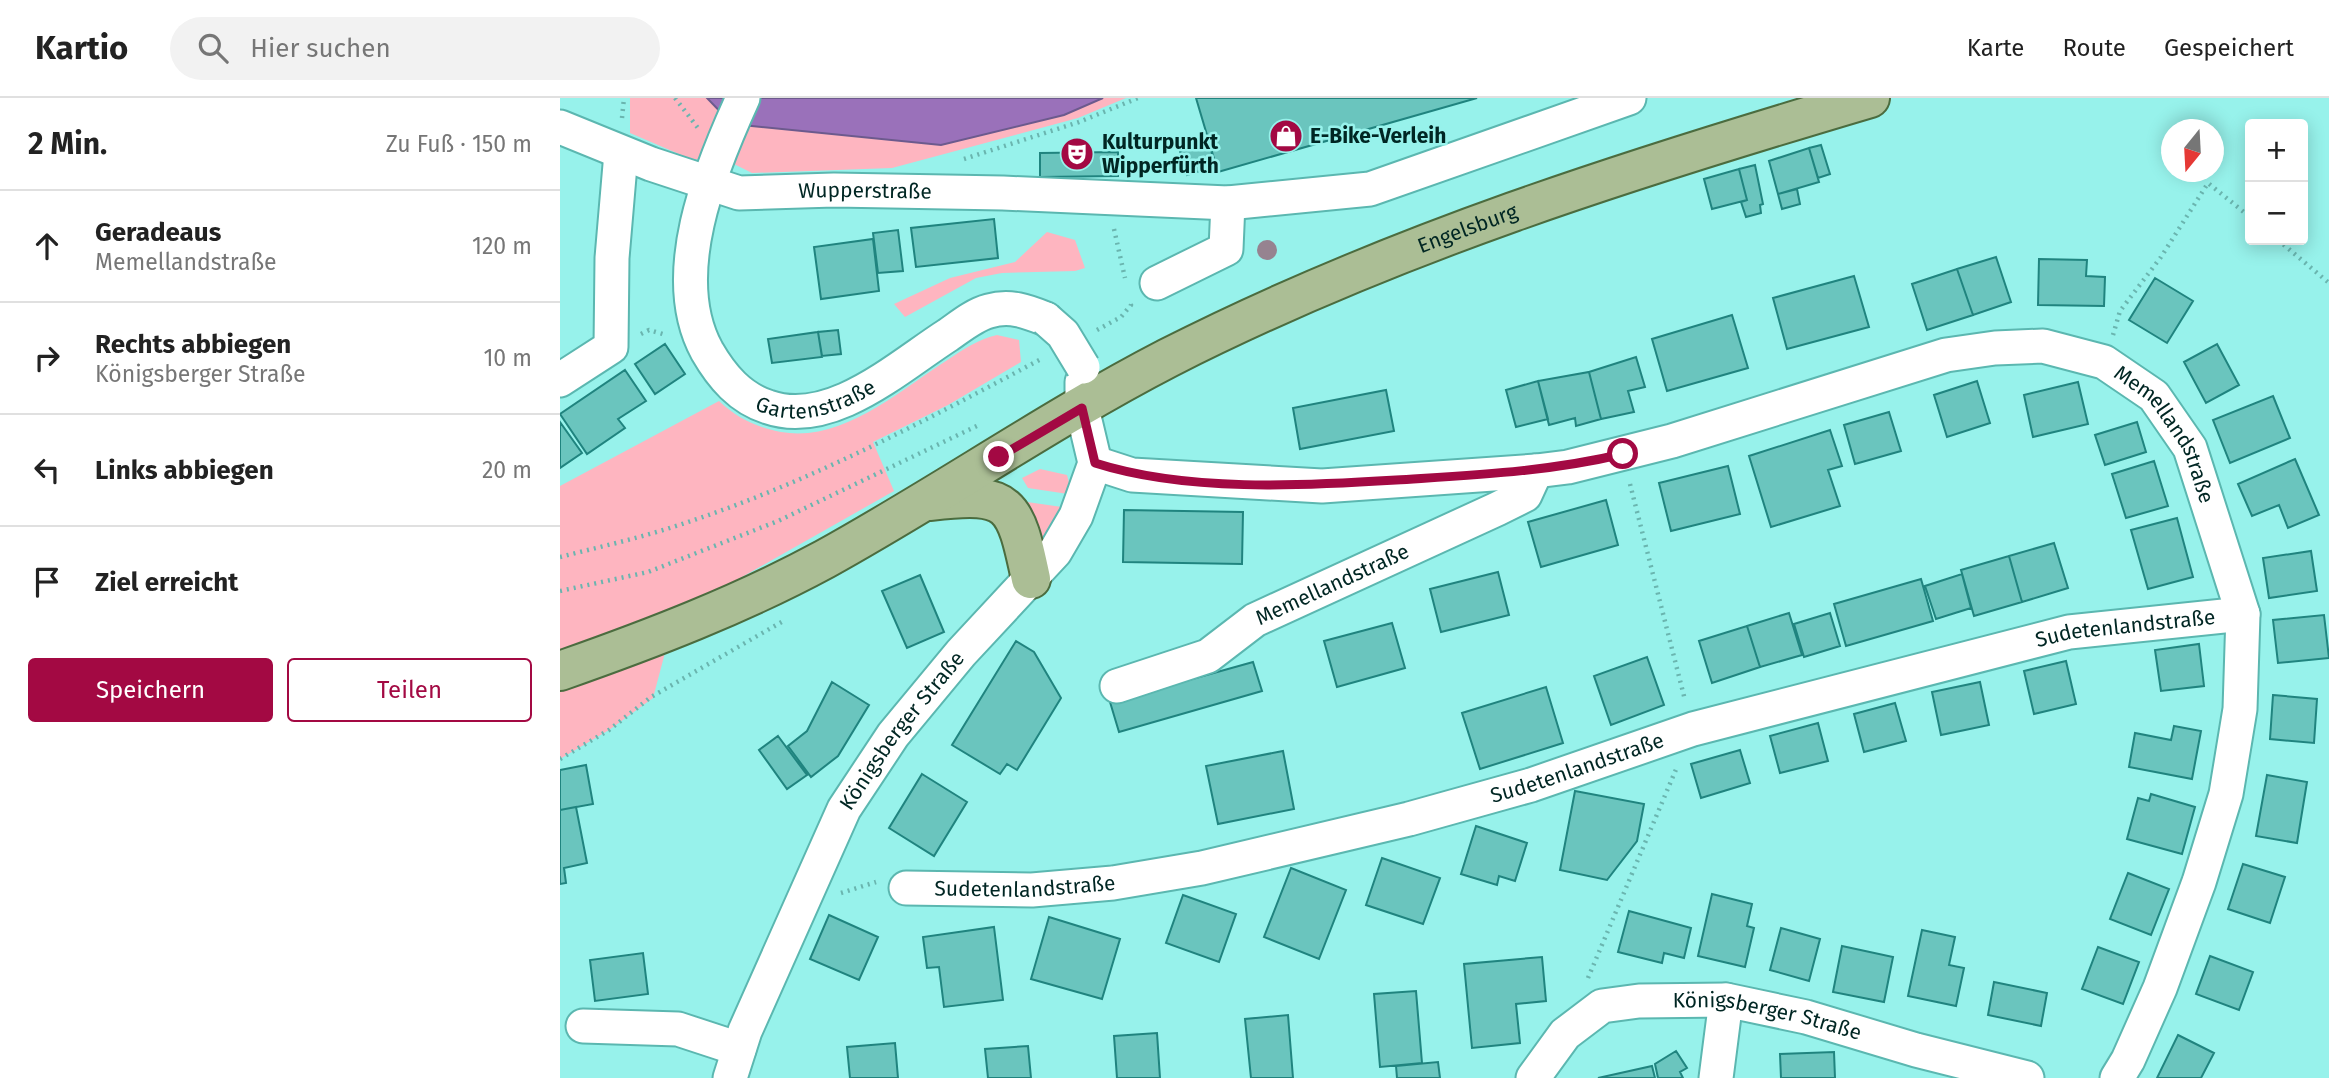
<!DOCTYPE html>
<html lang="de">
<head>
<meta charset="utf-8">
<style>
  :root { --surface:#fff; --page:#f2f2f2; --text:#222; --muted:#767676; --line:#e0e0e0; --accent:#a30943 }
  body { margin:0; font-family:"Fira Sans",sans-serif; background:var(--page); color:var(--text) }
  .controls { position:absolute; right:21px; top:21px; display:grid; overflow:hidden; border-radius:7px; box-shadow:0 4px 18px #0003 }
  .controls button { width:63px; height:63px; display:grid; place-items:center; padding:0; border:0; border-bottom:2px solid var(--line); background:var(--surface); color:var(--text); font:35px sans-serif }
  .compass { position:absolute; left:1601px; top:21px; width:63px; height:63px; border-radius:50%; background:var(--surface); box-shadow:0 4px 18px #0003; rotate:198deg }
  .stop { position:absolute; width:21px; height:21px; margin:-16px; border:5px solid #a30943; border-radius:50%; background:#fff }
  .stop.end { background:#a30943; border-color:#fff; box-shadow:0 2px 7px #0008 }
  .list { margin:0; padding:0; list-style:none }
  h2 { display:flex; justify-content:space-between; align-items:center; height:91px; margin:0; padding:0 28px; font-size:30px }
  h2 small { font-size:23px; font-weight:400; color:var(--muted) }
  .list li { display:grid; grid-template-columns:46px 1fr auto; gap:21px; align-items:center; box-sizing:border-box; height:112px; padding:0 28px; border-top:2px solid var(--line) }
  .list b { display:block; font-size:26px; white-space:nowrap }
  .list p { margin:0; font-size:23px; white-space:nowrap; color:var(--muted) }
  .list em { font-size:23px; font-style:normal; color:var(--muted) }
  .actions { display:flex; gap:14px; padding:21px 28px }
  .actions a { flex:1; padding:16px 0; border:2px solid var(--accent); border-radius:7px; text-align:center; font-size:24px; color:var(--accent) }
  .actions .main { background:var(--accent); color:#fff }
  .icon { flex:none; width:38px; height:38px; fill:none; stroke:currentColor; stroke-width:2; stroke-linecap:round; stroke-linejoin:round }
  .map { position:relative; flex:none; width:1769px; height:980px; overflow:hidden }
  header { display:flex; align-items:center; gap:42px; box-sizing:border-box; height:98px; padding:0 35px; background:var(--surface); border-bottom:2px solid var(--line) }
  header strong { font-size:33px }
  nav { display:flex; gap:38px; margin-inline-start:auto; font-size:24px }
  .search { width:490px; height:63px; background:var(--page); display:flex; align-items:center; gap:18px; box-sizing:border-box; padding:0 24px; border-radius:38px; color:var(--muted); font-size:26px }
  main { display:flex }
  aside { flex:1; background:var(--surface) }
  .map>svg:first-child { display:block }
</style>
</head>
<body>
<header>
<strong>Kartio</strong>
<div class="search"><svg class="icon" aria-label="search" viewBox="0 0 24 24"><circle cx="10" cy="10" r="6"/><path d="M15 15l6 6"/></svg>Hier suchen</div>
<nav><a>Karte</a><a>Route</a><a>Gespeichert</a></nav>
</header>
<main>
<aside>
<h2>2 Min.<small>Zu Fuß · 150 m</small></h2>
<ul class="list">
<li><svg class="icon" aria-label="ahead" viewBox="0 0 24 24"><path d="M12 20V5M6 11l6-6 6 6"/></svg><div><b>Geradeaus</b><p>Memellandstraße</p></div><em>120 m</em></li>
<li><svg class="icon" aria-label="right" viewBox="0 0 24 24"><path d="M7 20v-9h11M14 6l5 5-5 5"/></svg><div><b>Rechts abbiegen</b><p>Königsberger Straße</p></div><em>10 m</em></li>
<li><svg class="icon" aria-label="left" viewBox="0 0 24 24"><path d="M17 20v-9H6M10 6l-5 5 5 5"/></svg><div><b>Links abbiegen</b></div><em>20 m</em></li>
<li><svg class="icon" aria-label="arrive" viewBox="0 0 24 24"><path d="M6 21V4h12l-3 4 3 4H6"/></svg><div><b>Ziel erreicht</b></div></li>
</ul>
<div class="actions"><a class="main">Speichern</a><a>Teilen</a></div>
</aside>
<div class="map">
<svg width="1769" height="980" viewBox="0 0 1769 980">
  <rect width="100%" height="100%" fill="#97f2eb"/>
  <path fill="#feb5c0" d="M70,0H147L172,26L381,47L504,17L543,0H566L518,20L332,70L192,75L158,58L133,62L70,35Z
    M487,134L515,142L525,170L515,173L442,175L416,180L345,219L334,206L390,180L455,164Z
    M437,237L459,242L461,264L388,307L313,344L334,393L115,517L93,600L49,632L0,661V388L159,303C177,320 196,329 221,334C283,345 340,292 389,261C404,251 419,241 437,237Z
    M480,371L507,377L510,388L508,396L468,390L462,380Z
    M460,403L502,409L483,439H480Z"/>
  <path fill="#9a71ba" stroke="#6c5a8d" stroke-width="2" d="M147,0H543L504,17L381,47L172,26Z"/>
  <path fill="#6ac5be" stroke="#20847f" stroke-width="2" d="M636,0H917L658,74Z
    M648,43L656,68L627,77L620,53Z
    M1261,47L1270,76L1258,80L1249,50Z
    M1249,50L1259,84L1218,96L1209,63Z
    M558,54V78L480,79V55Z
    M1195,67L1203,106L1200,107L1201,115L1186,119L1181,104L1187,102L1179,71Z
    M1179,71L1187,102L1152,111L1144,81Z
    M1237,91L1240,106L1222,111L1218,96Z
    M434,121L438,160L356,169L351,130Z
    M338,132L343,173L318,175L313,135Z
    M313,141L319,193L261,201L254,149Z
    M1436,159L1451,204L1413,217L1397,171Z
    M1479,161L1527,162L1526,178L1545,179L1544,208L1478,207Z
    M1397,171L1413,217L1367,232L1352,186Z
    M1294,178L1309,229L1227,251L1213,200Z
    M1595,180L1633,203L1607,245L1569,222Z
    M1172,217L1188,270L1107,293L1092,241Z
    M278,232L281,256L262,258L258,234Z
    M258,234L262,259L212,265L208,241Z
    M105,246L125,276L95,296L75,266Z
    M1657,246L1679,287L1646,305L1624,264Z
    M1076,259L1085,289L1068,293L1074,314L1041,321L1029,274Z
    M65,272L86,303L58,321L65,330L27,356L0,316Z
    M1029,274L1041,321L1016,328L1015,320L989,327L978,283Z
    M978,283L988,321L956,329L946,292Z
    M1417,283L1430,325L1387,339L1374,297Z
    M1518,284L1528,326L1473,339L1464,297Z
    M826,292L834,333L740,351L733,310Z
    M1713,298L1730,340L1670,365L1653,322Z
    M1329,314L1341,353L1295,366L1284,327Z
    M0,324L22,355L0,370Z
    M1577,324L1586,354L1545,367L1535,337Z
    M1270,332L1282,368L1268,372L1280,408L1211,429L1189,358Z
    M1735,361L1759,417L1728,430L1719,407L1692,418L1678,386Z
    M1594,363L1608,408L1566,420L1552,376Z
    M1168,368L1180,416L1111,433L1099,385Z
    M1046,402L1058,447L981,469L968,424Z
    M564,412L683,414L682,466L563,464Z
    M1617,420L1633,479L1588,491L1571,432Z
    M1494,445L1508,490L1462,504L1449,458Z
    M1751,453L1757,493L1709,500L1703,460Z
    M1449,458L1462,504L1414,518L1401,472Z
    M938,474L949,517L881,534L870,491Z
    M1402,476L1411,510L1376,521L1365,488Z
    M360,477L384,534L347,550L322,493Z
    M1361,481L1373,523L1286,548L1274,506Z
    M1229,515L1242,557L1200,569L1187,528Z
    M1270,515L1280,548L1244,559L1234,526Z
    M1764,517L1769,560L1718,565L1713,522Z
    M832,525L845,570L777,589L764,543Z
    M1187,528L1200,569L1152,585L1139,543Z
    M456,543L474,554L501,600L457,672L447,666L440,676L392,647Z
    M1639,546L1644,588L1601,593L1595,552Z
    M1087,559L1104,607L1051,627L1034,578Z
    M1506,563L1516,606L1474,616L1464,573Z
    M693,564L702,593L559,634L550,604Z
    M272,584L309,607L278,658L251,679L228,648L247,633Z
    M1420,584L1429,627L1381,637L1372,594Z
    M986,589L1003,645L920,671L902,615Z
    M1713,597L1757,601L1754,645L1710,641Z
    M1335,605L1346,643L1304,654L1294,616Z
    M1258,625L1268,663L1220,675L1210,638Z
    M1614,628L1641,633L1632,681L1569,669L1575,635L1611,642Z
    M218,638L247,677L227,691L199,652Z
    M1180,652L1190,685L1141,700L1131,666Z
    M723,653L734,711L658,726L646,668Z
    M26,667L33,706L0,712V672Z
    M362,676L407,704L374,758L329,730Z
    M1707,677L1747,684L1737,745L1696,738Z
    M1015,693L1084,706L1077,743L1047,782L1000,772Z
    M1591,696L1635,709L1622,756L1567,741L1578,700L1589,703Z
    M16,709L27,765L4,770L6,785L0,786V712Z
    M916,728L967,745L955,783L939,778L937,787L901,776Z
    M822,760L880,780L863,826L806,807Z
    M1683,766L1725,779L1710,825L1668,811Z
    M731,770L786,792L759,861L704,839Z
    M1568,775L1609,791L1591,837L1550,821Z
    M1152,796L1192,806L1187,828L1194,830L1185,869L1138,858Z
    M623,797L676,816L659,864L606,845Z
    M1069,813L1131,830L1124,860L1104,855L1102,865L1058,854Z
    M269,817L318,839L299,882L250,861Z
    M489,819L560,841L542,901L471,881Z
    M434,829L443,902L384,909L379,869L367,870L363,839Z
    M1221,830L1260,841L1249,883L1210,872Z
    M1362,832L1395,839L1389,867L1404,870L1396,908L1348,898Z
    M1282,848L1333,859L1324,904L1273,894Z
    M1538,849L1579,864L1563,906L1522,891Z
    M83,855L88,896L35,903L30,862Z
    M1650,858L1693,874L1679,912L1636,896Z
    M982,859L986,903L956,906L960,945L912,950L904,866Z
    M1434,884L1487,895L1481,928L1428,917Z
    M856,893L862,965L820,969L814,896Z
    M728,917L733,980H691L685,921Z
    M597,935L600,980H557L554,938Z
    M1618,937L1654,955L1641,980H1597Z
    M335,945L338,980H290L287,949Z
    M468,948L471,980H428L425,951Z
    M1116,953L1127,970L1120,974L1123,980H1098L1095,966Z
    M1274,954L1275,980H1221L1220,956Z
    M878,964L880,980H837L836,968Z
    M1092,968L1095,980H1038Z"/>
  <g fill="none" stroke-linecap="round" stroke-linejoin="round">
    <defs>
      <g id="minor">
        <path id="s1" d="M183,0C150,72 106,178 147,253C162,279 180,300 208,309C271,331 338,269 388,237C401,228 414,217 429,213C450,207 466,213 486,221"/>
        <path id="s2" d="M0,29L91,66L179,95L274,92L443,95L668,105L810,91L1069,0"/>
        <path d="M597,185L666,151L668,105"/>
        <path d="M0,282L51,249L52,160L61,55"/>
        <path id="s3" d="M535,365L572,377L762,388L976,373L1008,369L1112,343L1386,257L1435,250L1483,248L1544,264L1594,298L1630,350L1683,516L1680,611L1666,696L1639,784L1600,890L1568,962L1557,980"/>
        <path id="s4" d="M557,588L648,558L695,522L937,411L965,397L976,373"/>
        <path id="s5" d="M346,790L472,792L553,785L642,770L849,721L971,687L1133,631L1509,534L1683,516"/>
        <path d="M23,928L118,931L179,951"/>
        <path id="s6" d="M170,980L185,933L284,711L333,637L401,555L495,454L516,418L535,365L522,310V284"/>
        <path id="s7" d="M973,980L1005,936L1042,908L1079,903L1166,902L1246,919L1356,952L1467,980"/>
        <path d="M1156,980L1166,902"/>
      </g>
      <g id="major">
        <path d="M371,403C451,393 455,405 471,481"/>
        <path id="s8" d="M0,573C91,541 180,507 265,461C381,397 490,321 608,260C832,146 1070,71 1310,0"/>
      </g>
    </defs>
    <use href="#minor" stroke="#5bb7b0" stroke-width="37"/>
    <use href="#major" stroke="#4b6c3f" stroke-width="42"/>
    <path stroke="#6ab5af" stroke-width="4.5" stroke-dasharray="2 5" stroke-linecap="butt" d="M115,0L138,30
      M62,20L64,0
      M404,61L519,24L578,0
      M554,131L565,180
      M1718,142L1769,185
      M537,232L561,219L571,207L570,202
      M81,236L89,232L106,237
      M1553,237L1560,213L1601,159L1648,85L1690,119
      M1070,386L1125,602
      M0,459C39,449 80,440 119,427C246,386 365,323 483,260
      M0,493L88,474L218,423L421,326
      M0,661L49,632L91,599L225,522
      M281,795L316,784
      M1028,880L1117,669"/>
    <use href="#minor" stroke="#fff" stroke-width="33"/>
    <use href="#major" stroke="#abbe95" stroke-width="38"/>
    <defs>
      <path id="minor-bridge" d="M486,221L503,236L523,269"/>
    </defs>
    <use href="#minor-bridge" stroke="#5bb7b0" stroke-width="37" stroke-linecap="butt"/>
    <use href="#minor-bridge" stroke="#fff" stroke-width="33"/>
  </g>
  <circle fill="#968390" cx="707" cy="152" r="10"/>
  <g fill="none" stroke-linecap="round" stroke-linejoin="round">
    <path stroke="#a30943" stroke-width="9" d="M439,359L522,310L535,365C626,394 741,388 836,382C913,377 987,374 1063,356"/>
  </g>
  <defs>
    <symbol id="shop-disc" viewBox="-11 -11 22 22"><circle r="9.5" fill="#a30943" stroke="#97f2eb"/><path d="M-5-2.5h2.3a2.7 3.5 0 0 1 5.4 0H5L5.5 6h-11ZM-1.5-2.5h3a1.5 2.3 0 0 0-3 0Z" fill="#fff"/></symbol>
    <symbol id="theatre-disc" viewBox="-11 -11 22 22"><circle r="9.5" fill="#a30943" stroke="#97f2eb"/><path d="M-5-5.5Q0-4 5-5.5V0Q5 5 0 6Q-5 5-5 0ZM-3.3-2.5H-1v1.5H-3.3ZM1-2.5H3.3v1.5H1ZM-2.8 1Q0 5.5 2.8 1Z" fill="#fff"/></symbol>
  </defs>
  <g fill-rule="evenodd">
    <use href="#shop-disc" x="707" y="19" width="38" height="38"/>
    <use href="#theatre-disc" x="498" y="37" width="38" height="38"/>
  </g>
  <g text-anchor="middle" stroke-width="5" stroke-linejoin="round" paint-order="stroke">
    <g font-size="21" font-weight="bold" fill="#002623" stroke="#97f2eb" text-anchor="start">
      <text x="750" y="45">E-Bike-Verleih</text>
      <text x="542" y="51">Kulturpunkt<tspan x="542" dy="24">Wipperfürth</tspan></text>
    </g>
    <g font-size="21" fill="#002623" stroke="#97f2eb">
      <text dy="7" stroke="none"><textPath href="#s2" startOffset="317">Wupperstraße</textPath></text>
      <text dy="7" stroke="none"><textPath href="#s8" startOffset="1012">Engelsburg</textPath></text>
      <text dy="7" stroke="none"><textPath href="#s1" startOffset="399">Gartenstraße</textPath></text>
      <text dy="7" stroke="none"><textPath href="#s3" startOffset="1129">Memellandstraße</textPath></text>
      <text dy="7" stroke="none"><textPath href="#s4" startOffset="240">Memellandstraße</textPath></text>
      <text dy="7" stroke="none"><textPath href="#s5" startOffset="1253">Sudetenlandstraße</textPath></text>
      <text dy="7" stroke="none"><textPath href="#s6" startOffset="390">Königsberger Straße</textPath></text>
      <text dy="7" stroke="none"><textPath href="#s5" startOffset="686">Sudetenlandstraße</textPath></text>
      <text dy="7" stroke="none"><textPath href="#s5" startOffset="119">Sudetenlandstraße</textPath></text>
      <text dy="7" stroke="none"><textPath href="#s7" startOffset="268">Königsberger Straße</textPath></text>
    </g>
  </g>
</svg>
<div class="controls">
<button>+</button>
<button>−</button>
</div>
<svg class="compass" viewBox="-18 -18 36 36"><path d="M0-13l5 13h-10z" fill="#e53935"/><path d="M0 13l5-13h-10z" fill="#767676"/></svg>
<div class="stop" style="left:1063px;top:356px"></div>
<div class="stop end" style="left:439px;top:359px"></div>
</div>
</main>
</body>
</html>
